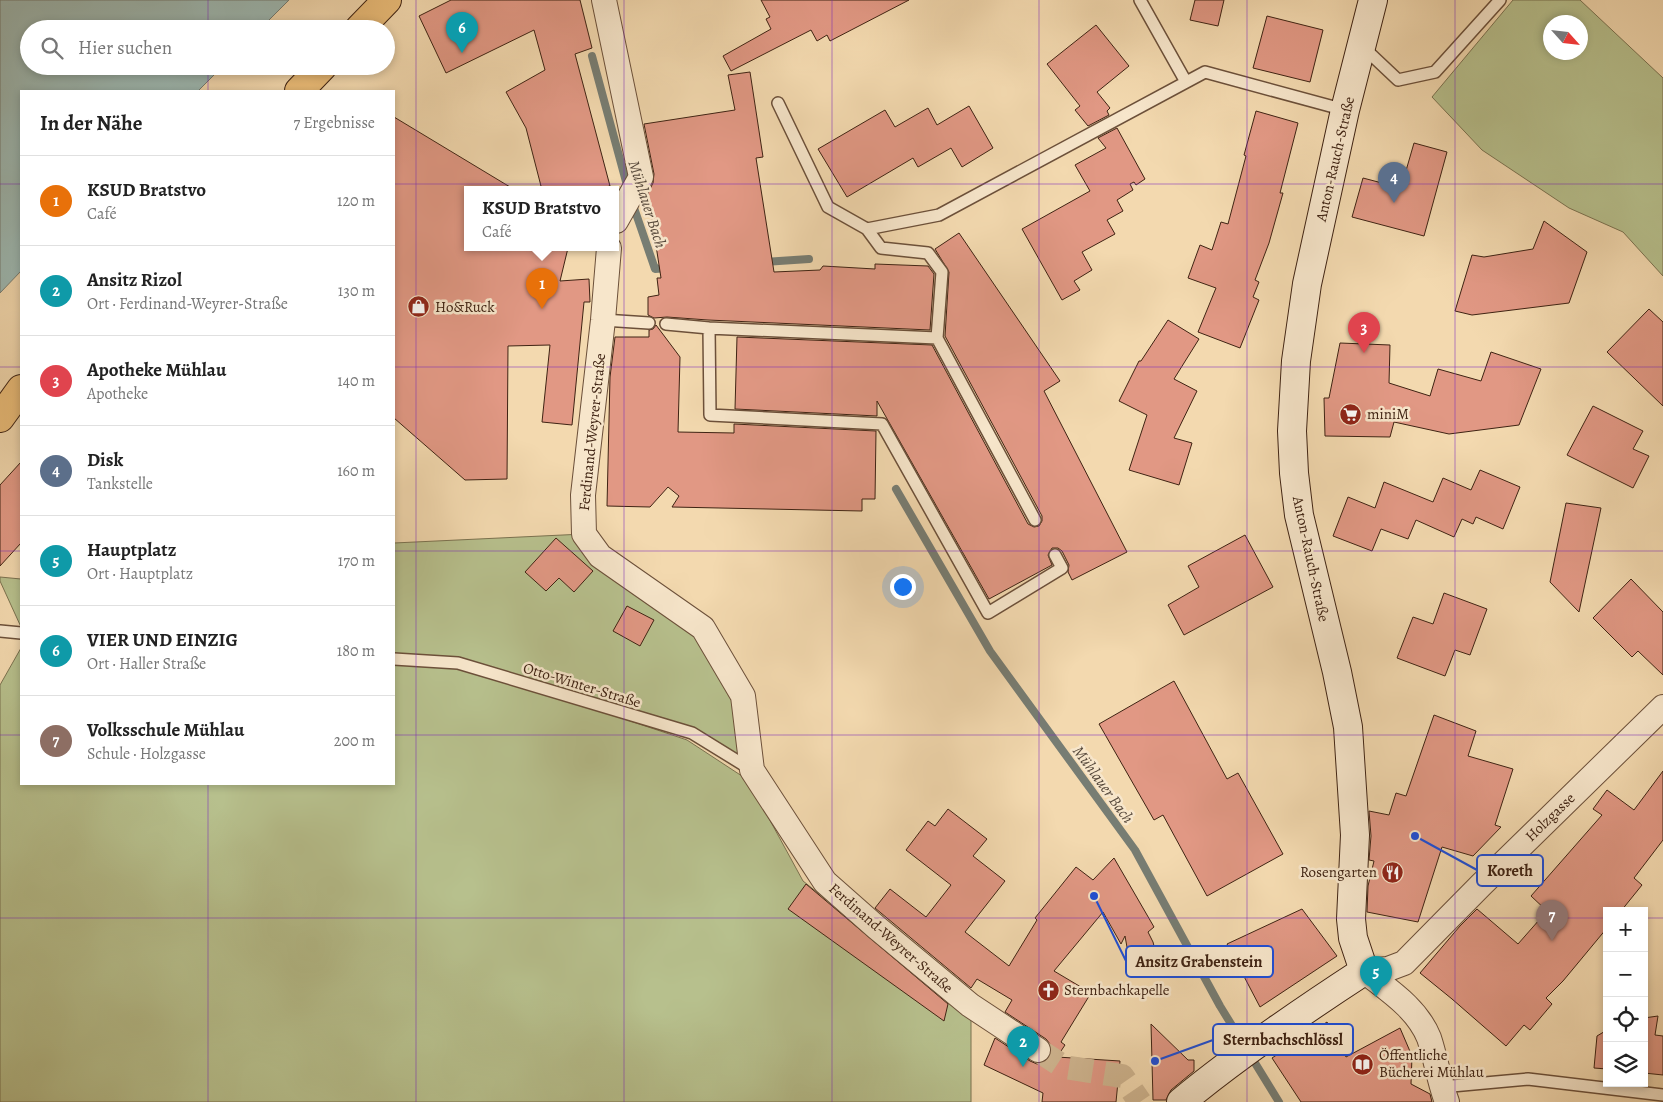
<!DOCTYPE html>
<html lang="de">
<head>
<meta charset="utf-8">
<style>
  :root { --surface:#fff; --page:#f6f6f6; --text:#222; --muted:#767676; --line:#e0e0e0; --accent:#8f2418 }
  body { margin:0; font-family:Alegreya,serif; background:var(--page); color:var(--text) }
  .controls { position:absolute; right:15px; bottom:15px; display:grid; overflow:hidden; border-radius:0px; box-shadow:0 2px 8px #0003 }
  .controls button { width:45px; height:45px; display:grid; place-items:center; padding:0; border:0; border-bottom:1px solid var(--line); background:var(--surface); color:var(--text); font:25px sans-serif }
  .compass { position:absolute; left:1543px; top:15px; width:45px; height:45px; border-radius:50%; background:var(--surface); box-shadow:0 2px 8px #0003; rotate:117deg }
  .you { position:absolute; left:902px; top:586px; width:18px; height:18px; margin:-12px; border:4px solid #fff; border-radius:50%; background:#1a73e8; box-shadow:0 0 0 8px #1a73e833 }
  .badge { display:grid; place-items:center; width:32px; height:32px; border-radius:50%; background:var(--accent); color:#fff; font-size:16px; font-weight:700 }
  .pin { position:absolute; translate:-50% -41px; filter:drop-shadow(0 1px 2px #0008) }
  .pin::after { content:''; position:absolute; top:26px; width:18px; height:15px; background:inherit; clip-path:polygon(0 0,100% 0,50% 100%) }
  .popup { position:absolute; left:464px; top:186px; width:155px; height:65px; box-sizing:border-box; display:grid; place-content:center; border-radius:0px; background:var(--surface); filter:drop-shadow(0 1px 4px #0005); font-size:16px; white-space:nowrap; color:var(--muted) }
  .popup b { font-size:19px; color:var(--text) }
  .popup::after { content:''; position:absolute; left:50%; top:100%; margin-left:-10px; border:10px solid transparent; border-top-color:var(--surface) }
  .list { margin:0; padding:0; list-style:none }
  h2 { display:flex; justify-content:space-between; align-items:center; height:65px; margin:0; padding:0 20px; font-size:21px }
  h2 small { font-size:16px; font-weight:400; color:var(--muted) }
  .list li { display:grid; grid-template-columns:32px 1fr auto; gap:15px; align-items:center; box-sizing:border-box; height:90px; padding:0 20px; border-top:1px solid var(--line) }
  .list b { display:block; font-size:19px; white-space:nowrap }
  .list p { margin:0; font-size:16px; white-space:nowrap; color:var(--muted) }
  .list em { font-size:16px; font-style:normal; color:var(--muted) }
  .icon { flex:none; width:28px; height:28px; fill:none; stroke:currentColor; stroke-width:2; stroke-linecap:round; stroke-linejoin:round }
  .map { position:relative; flex:none; width:1663px; height:1102px; overflow:hidden }
  .search { position:absolute; background:var(--surface); box-shadow:0 2px 8px #0003; left:20px; top:20px; width:375px; height:55px; display:flex; align-items:center; gap:12px; box-sizing:border-box; padding:0 18px; border-radius:28px; color:var(--muted); font-size:19px }
  .panel { position:absolute; background:var(--surface); box-shadow:0 2px 8px #0003; left:20px; top:90px; width:375px; height:695px; border-radius:0px }
  .map>svg:first-child { display:block }
</style>
</head>
<body>
<div class="map">
<svg width="1663" height="1102" viewBox="0 0 1663 1102">
  <rect width="100%" height="100%" fill="#f3d9af"/>
  <filter id="stains"><feTurbulence type="fractalNoise" baseFrequency=".004" numOctaves="4"/><feColorMatrix values="0 0 0 0 .2 0 0 0 0 .09 0 0 0 0 .02 0 0 0 .5 -.17"/></filter>
  <radialGradient id="worn" r=".72"><stop offset=".6" stop-color="#630" stop-opacity="0"/><stop offset="1" stop-color="#630" stop-opacity=".3"/></radialGradient>
  <path fill="#b7c08d" stroke="#7b7250" fill-rule="evenodd" d="M1513,0H1580L1663,78V276L1623,232L1569,208L1482,150L1432,97ZM1580,22V52H1550V22Z
    M584,534L703,628L743,696L752,770L692,733L482,671L687,740L748,780L803,881L971,1015V1102H0V685L21,648V784H394V543Z
    M0,577L21,579V627L0,581Z"/>
  <path fill="#9db9b3" stroke="#777d73" d="M0,0H289L260,29H29V66H223L198,91H21V271L0,293Z"/>
  <g fill="none" stroke-linecap="round" stroke-linejoin="round">
    <path stroke="#777d73" stroke-width="8" d="M592,56L628,189
      M632,202L655,269L668,268
      M764,262L809,259
      M896,489L990,651L1135,850L1220,1006L1279,1102"/>
  </g>
  <path fill="#e19884" stroke="#3f2313" d="M451,0H580L592,48L575,54L610,186L594,190H542L526,128L506,92L545,70L534,30L446,73L419,16Z
    M761,0H909L830,41L827,35L817,41L811,30L731,71L723,56L771,29L766,19L770,17Z
    M1195,0H1224L1218,26L1190,20Z
    M1267,16L1323,30L1310,82L1253,68Z
    M1096,25L1129,66L1097,92L1110,108L1107,111L1109,115L1088,126L1075,110L1080,106L1047,64Z
    M750,72L763,157L756,158L774,272L820,270L823,266L875,269V264L928,266L934,274L930,330L708,320L667,317L654,318L648,315V297L659,295L657,278H661L648,193L653,183L654,174L644,124L735,110L728,75Z
    M969,106L993,148L962,167L951,148L918,167L913,158L847,197L818,149L885,110L895,127L928,108L937,125Z
    M1256,111L1298,123L1280,193H1283L1269,243L1255,280L1259,282L1253,297L1259,300L1240,348L1198,332L1216,288L1188,278L1200,245L1212,250L1221,222L1228,224L1246,156L1244,155Z
    M394,117L515,190H468V248L507,250V248H568L560,281L589,279L590,302H584L572,425L542,422L550,345L508,346L507,479L465,480L394,418Z
    M1117,128L1145,179L1136,185L1134,182L1130,184L1133,190L1117,200L1123,211L1107,220L1115,234L1082,252L1092,270L1074,281L1080,290L1062,300L1022,229L1090,191L1075,165L1106,148L1098,138Z
    M1414,143L1447,152L1424,236L1352,217L1363,178L1401,188Z
    M1544,221L1587,252L1569,303L1472,315L1455,311L1472,255L1484,257L1533,249Z
    M959,233L1060,381L1044,391L1127,552L1072,580L1068,572L1069,565L1062,551L1058,548H1052L1048,555L1052,565L989,599L877,401V416L735,409L737,337L932,345L1028,524L1034,527L1039,526L1042,521V516L945,336L949,272L935,249Z
    M1649,309L1663,322V406L1607,352Z
    M1168,320L1199,339L1174,379L1197,391L1174,438L1192,443L1179,485L1129,470L1147,415L1119,401L1139,361H1141Z
    M656,325L680,357L678,432L734,433V424L876,431L875,499H862V511L672,507L679,496L668,487L650,507L607,506L610,377L615,337H649V330L653,329Z
    M1340,343L1390,345L1389,383L1430,396L1438,369L1481,381L1491,352L1541,369L1519,425L1449,434L1394,422L1390,437L1325,436L1324,398H1329Z
    M1593,406L1643,431L1633,449L1649,456L1633,488L1567,455Z
    M21,462V543L0,566V485Z
    M1480,470L1520,487L1503,529L1476,517L1473,524L1462,519L1454,537L1416,520L1408,539L1381,529L1372,551L1333,536L1348,497L1375,508L1384,482L1433,502L1443,478L1471,490Z
    M1566,503L1601,508L1579,612L1550,582Z
    M1245,535L1273,587L1184,635L1168,605L1199,587L1188,566Z
    M556,538L593,571L574,592L559,578L546,591L525,572Z
    M1631,579L1663,612V675L1638,651L1632,657L1593,618Z
    M1444,593L1487,609L1470,655L1455,650L1445,676L1397,658L1413,617L1433,624Z
    M627,606L654,620L640,646L613,631Z
    M1174,681L1227,779L1238,773L1283,854L1207,896L1163,815L1154,820L1099,724Z
    M1434,715L1476,731L1468,756L1513,769L1495,825L1501,827L1473,856L1442,847L1418,922L1367,912L1368,886L1374,861L1369,860L1371,836L1369,811L1389,815L1396,793L1406,796Z
    M1663,771V840L1634,878L1642,885L1621,911H1607V928L1563,981L1546,998L1552,1004L1530,1030L1524,1025L1506,1046L1452,999L1420,973L1460,926L1477,909L1518,944L1547,911L1531,896L1602,815L1593,809L1607,790L1634,810Z
    M948,809L987,839L973,856L1005,881L965,932L1009,966L1037,920L1035,918L1076,867L1093,880L1114,858L1154,927L1148,932L1153,942L1157,958L1158,976L1132,975L1125,936L1121,944L1103,912L1054,971L1091,993L1061,1042L1065,1045L1057,1057L1120,1061L1116,1102H1042L1043,1093L984,1065L995,1038L1030,1061L1037,1064L1044,1062L1049,1058L1052,1051L1050,1044L1046,1039L1005,1012L1012,1000L977,979L971,988L875,908L890,889L926,917L951,885L906,850L928,821L935,826Z
    M806,884L948,1004L944,1021L788,909Z
    M1302,909L1337,956L1260,1007L1227,944Z
    M1658,1016L1655,1035L1663,1036V1075L1644,1073V1018Z
    M1327,1022L1346,1057L1400,1028L1412,1056L1411,1084L1430,1094L1432,1102H1301L1272,1058Z
    M1151,1024L1188,1060H1194V1071L1171,1090L1166,1100H1153Z
    M1607,1030V1069L1594,1068L1597,1036Z"/>
  <g fill="none" stroke-linecap="round" stroke-linejoin="round">
    <path stroke="#cfb590" stroke-width="24" stroke-dasharray="24 12" stroke-linecap="butt" d="M1038,1050L1064,1067L1122,1076L1140,1102"/>
    <defs>
      <path id="service" d="M1140,0L1186,82
        M1363,47L1398,80L1435,72L1500,0
        M778,103L828,207L867,229L939,215L1205,72L1345,110
        M867,229L881,248L928,253L942,272L937,338L1035,520
        M603,320L649,323
        M666,324L709,328L937,338
        M709,328L710,415L882,424L988,613L1062,568L1055,555
        M0,631L21,633
        M394,659L458,663L692,733L752,770
        M1441,1087L1528,1079L1663,1095"/>
      <path id="minor" d="M604,0L641,177L616,221
        M609,248L603,320L583,495L584,534L600,556L703,628L743,696L752,770L825,882L876,927L970,1005L1038,1050
        M1364,971L1388,969L1404,963L1481,885L1663,707
        M1364,971C1388,990 1417,1008 1429,1038C1436,1059 1439,1081 1447,1102"/>
      <path id="secondary" d="M1181,1102C1239,1054 1301,1012 1364,971L1353,938L1351,919L1355,835L1348,727L1337,672L1299,515L1294,473L1292,431L1296,361L1307,284L1345,110L1373,0"/>
      <path id="primary" d="M359,29L387,0
        M299,91L323,66
        M0,418L21,389"/>
    </defs>
    <use href="#service" stroke="#6c503a" stroke-width="14"/>
    <use href="#minor" stroke="#6c503a" stroke-width="26"/>
    <use href="#secondary" stroke="#3f2313" stroke-width="30"/>
    <use href="#primary" stroke="#3f2313" stroke-width="30"/>
    <use href="#service" stroke="#f7e6cb" stroke-width="11"/>
    <use href="#minor" stroke="#f7e6cb" stroke-width="24"/>
    <use href="#secondary" stroke="#f7e6cb" stroke-width="28"/>
    <use href="#primary" stroke="#eabc78" stroke-width="28"/>
  </g>
  <path fill="none" stroke="#7b2cbf" stroke-width="1" stroke-opacity="0.55" d="M208,0V29M416,0V1102M624,0V1102M832,0V1102M1039,0V1102M1247,0V1102M1455,0V1102M208,66V91M0,184H21M394,184H1663M0,367H21M394,367H1663M0,551H21M394,551H1663M0,735H21M394,735H1663M208,784V1102M0,918H1607M1644,918H1663"/>
  <defs>
    <symbol id="shop-disc" viewBox="-11 -11 22 22"><circle r="9.5" fill="#8f2418" stroke="#f7e6cb"/><path d="M-5-2.5h2.3a2.7 3.5 0 0 1 5.4 0H5L5.5 6h-11ZM-1.5-2.5h3a1.5 2.3 0 0 0-3 0Z" fill="#fff"/></symbol>
    <symbol id="supermarket-disc" viewBox="-11 -11 22 22"><circle r="9.5" fill="#8f2418" stroke="#f7e6cb"/><path d="M-6-5.5h2.5l.6 2H6L4.5 2H-2.5L-4.4-4H-6ZM-1.5 3.2a1.3 1.3 0 1 0 .1 0ZM3 3.2a1.3 1.3 0 1 0 .1 0Z" fill="#fff"/></symbol>
    <symbol id="restaurant-disc" viewBox="-11 -11 22 22"><circle r="9.5" fill="#8f2418" stroke="#f7e6cb"/><path d="M-5-6h1v4h1v-4h1v4h1v-4h1v5L-1.5 .5V6h-2V.5L-5-1ZM5-6V6H3V1.5H1.5Q1.5-4 5-6Z" fill="#fff"/></symbol>
    <symbol id="church-disc" viewBox="-11 -11 22 22"><circle r="9.5" fill="#8f2418" stroke="#f7e6cb"/><path d="M-1.2-6h2.4v3.5h3.3v2.4h-3.3V6h-2.4V-.1h-3.3v-2.4h3.3Z" fill="#fff"/></symbol>
    <symbol id="library-disc" viewBox="-11 -11 22 22"><circle r="9.5" fill="#8f2418" stroke="#f7e6cb"/><path d="M-6-4Q-3-5.5-.7-3.5V5Q-3 3-6 4ZM6-4Q3-5.5 .7-3.5V5Q3 3 6 4Z" fill="#fff"/></symbol>
  </defs>
  <g fill-rule="evenodd">
    <use href="#shop-disc" x="406" y="294" width="25" height="25"/>
    <use href="#supermarket-disc" x="1338" y="402" width="25" height="25"/>
    <use href="#restaurant-disc" x="1380" y="860" width="25" height="25"/>
    <use href="#church-disc" x="1036" y="978" width="25" height="25"/>
    <use href="#library-disc" x="1350" y="1052" width="25" height="25"/>
  </g>
  <g text-anchor="middle" stroke-width="5" stroke-linejoin="round" paint-order="stroke">
    <g font-size="15" fill="#3f2313" stroke="#f7e6cb">
      <text transform="translate(1335 159) rotate(-77)" y="5">Anton-Rauch-Straße</text>
      <text transform="translate(592 432) rotate(-84)" y="5">Ferdinand-Weyrer-Straße</text>
      <text transform="translate(1311 559) rotate(78)" y="5">Anton-Rauch-Straße</text>
      <text transform="translate(582 685) rotate(17)" y="5">Otto-Winter-Straße</text>
      <text transform="translate(1550 817) rotate(-44)" y="5">Holzgasse</text>
      <text transform="translate(891 938) rotate(41)" y="5">Ferdinand-Weyrer-Straße</text>
    </g>
    <g font-size="15" fill="#3f2313" stroke="#f7e6cb" text-anchor="start">
      <text x="435" y="312">Ho&amp;Ruck</text>
      <text x="1367" y="419">miniM</text>
      <text x="1377" y="877" text-anchor="end">Rosengarten</text>
      <text x="1064" y="995">Sternbachkapelle</text>
      <text x="1379" y="1060">Öffentliche<tspan x="1379" dy="17">Bücherei Mühlau</tspan></text>
    </g>
    <g font-size="16" font-style="italic" fill="#56483b" stroke="#f7e6cb">
      <text transform="translate(648 204) rotate(72)" y="6">Mühlauer Bach</text>
      <text transform="translate(1104 784) rotate(54)" y="6">Mühlauer Bach</text>
    </g>
  </g>
  <path fill="none" stroke="#1d4ed8" stroke-width="2" d="M1415 836L1477 870M1094 896L1126 961M1155 1061L1213 1040"/>
  <g fill="#1d4ed8" stroke="#f7e6cb" stroke-width="2">
    <circle cx="1415" cy="836" r="5"/>
    <circle cx="1094" cy="896" r="5"/>
    <circle cx="1155" cy="1061" r="5"/>
  </g>
  <g fill="#f7e6cb" stroke="#1d4ed8" stroke-width="2">
    <rect x="1477" y="855" width="66" height="31" rx="5"/>
    <rect x="1126" y="946" width="147" height="31" rx="5"/>
    <rect x="1213" y="1024" width="140" height="31" rx="5"/>
  </g>
  <g font-size="16" text-anchor="middle" font-weight="bold" fill="#3f2313">
    <text x="1510" y="876">Koreth</text>
    <text x="1199" y="967">Ansitz Grabenstein</text>
    <text x="1283" y="1045">Sternbachschlössl</text>
  </g>
  <rect width="100%" height="100%" filter="url(#stains)"/>
  <rect width="100%" height="100%" fill="url(#worn)"/>
</svg>
<div class="controls">
<button>+</button>
<button>−</button>
<button><svg class="icon" aria-label="locate" viewBox="0 0 24 24"><circle cx="12" cy="12" r="6"/><path d="M12 2v4M12 18v4M2 12h4M18 12h4"/></svg></button>
<button><svg class="icon" aria-label="layers" viewBox="0 0 24 24"><path d="M12 4l9 5-9 5-9-5zM3 14l9 5 9-5"/></svg></button>
</div>
<svg class="compass" viewBox="-18 -18 36 36"><path d="M0-13l5 13h-10z" fill="#e53935"/><path d="M0 13l5-13h-10z" fill="#767676"/></svg>
<div class="you"></div>
<div class="pin badge" style="left:542px;top:309px;background:#e8710a">1</div>
<div class="popup"><b>KSUD Bratstvo</b>Café</div>
<div class="pin badge" style="left:1023px;top:1067px;background:#0f9aa8">2</div>
<div class="pin badge" style="left:1364px;top:353px;background:#e0444e">3</div>
<div class="pin badge" style="left:1394px;top:203px;background:#5c6f8a">4</div>
<div class="pin badge" style="left:1376px;top:997px;background:#0f9aa8">5</div>
<div class="pin badge" style="left:462px;top:53px;background:#0f9aa8">6</div>
<div class="pin badge" style="left:1552px;top:941px;background:#8d6e63">7</div>
<div class="search"><svg class="icon" aria-label="search" viewBox="0 0 24 24"><circle cx="10" cy="10" r="6"/><path d="M15 15l6 6"/></svg>Hier suchen</div>
<section class="panel">
<h2>In der Nähe<small>7 Ergebnisse</small></h2>
<ul class="list">
<li><span class="badge" style="background:#e8710a">1</span><div><b>KSUD Bratstvo</b><p>Café</p></div><em>120 m</em></li>
<li><span class="badge" style="background:#0f9aa8">2</span><div><b>Ansitz Rizol</b><p>Ort · Ferdinand-Weyrer-Straße</p></div><em>130 m</em></li>
<li><span class="badge" style="background:#e0444e">3</span><div><b>Apotheke Mühlau</b><p>Apotheke</p></div><em>140 m</em></li>
<li><span class="badge" style="background:#5c6f8a">4</span><div><b>Disk</b><p>Tankstelle</p></div><em>160 m</em></li>
<li><span class="badge" style="background:#0f9aa8">5</span><div><b>Hauptplatz</b><p>Ort · Hauptplatz</p></div><em>170 m</em></li>
<li><span class="badge" style="background:#0f9aa8">6</span><div><b>VIER UND EINZIG</b><p>Ort · Haller Straße</p></div><em>180 m</em></li>
<li><span class="badge" style="background:#8d6e63">7</span><div><b>Volksschule Mühlau</b><p>Schule · Holzgasse</p></div><em>200 m</em></li>
</ul>
</section>
</div>
</body>
</html>
